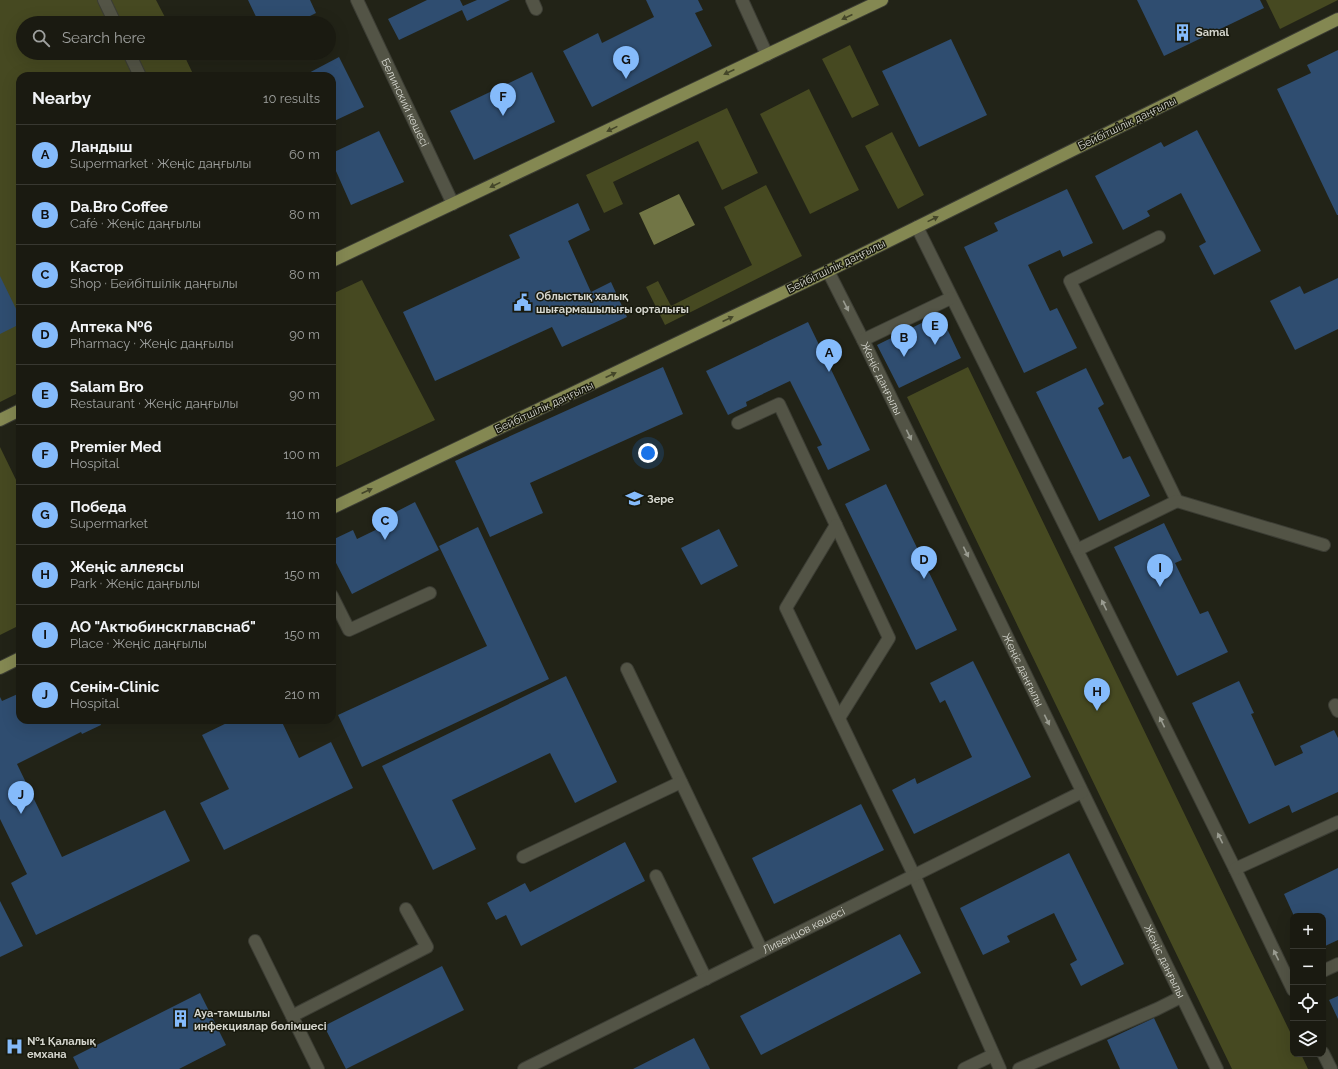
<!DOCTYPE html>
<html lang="en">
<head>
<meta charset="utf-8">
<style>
  :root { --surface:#1a1a11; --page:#27271f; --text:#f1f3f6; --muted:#9fa19f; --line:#383831; --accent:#85bbfb }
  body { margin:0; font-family:Raleway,sans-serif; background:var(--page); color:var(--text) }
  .controls { position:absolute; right:12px; bottom:12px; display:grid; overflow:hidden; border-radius:8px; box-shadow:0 4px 16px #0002 }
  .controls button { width:36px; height:36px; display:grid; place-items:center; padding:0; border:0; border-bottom:1px solid var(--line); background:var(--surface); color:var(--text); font:20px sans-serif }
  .you { position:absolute; left:648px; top:453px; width:14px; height:14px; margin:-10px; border:3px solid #fff; border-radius:50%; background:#1a73e8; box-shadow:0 0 0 6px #1a73e833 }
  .badge { display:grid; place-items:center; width:26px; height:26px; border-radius:50%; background:var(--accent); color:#111; font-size:13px; font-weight:700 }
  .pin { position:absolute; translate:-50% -33px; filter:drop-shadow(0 1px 2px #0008) }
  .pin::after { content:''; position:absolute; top:21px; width:14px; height:12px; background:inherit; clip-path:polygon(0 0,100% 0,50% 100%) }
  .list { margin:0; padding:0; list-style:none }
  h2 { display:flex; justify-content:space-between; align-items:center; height:52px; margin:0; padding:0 16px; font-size:17px }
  h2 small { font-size:13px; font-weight:400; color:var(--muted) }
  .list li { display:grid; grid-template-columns:26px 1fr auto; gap:12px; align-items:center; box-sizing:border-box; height:60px; padding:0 16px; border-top:1px solid var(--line) }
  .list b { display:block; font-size:15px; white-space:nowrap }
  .list p { margin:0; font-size:13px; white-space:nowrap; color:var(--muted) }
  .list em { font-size:13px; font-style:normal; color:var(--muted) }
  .icon { flex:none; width:22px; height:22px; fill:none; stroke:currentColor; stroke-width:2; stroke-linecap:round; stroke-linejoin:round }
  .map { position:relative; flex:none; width:1338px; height:1069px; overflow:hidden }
  .search { position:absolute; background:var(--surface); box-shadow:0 4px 16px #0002; left:16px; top:16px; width:320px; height:44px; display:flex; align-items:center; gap:10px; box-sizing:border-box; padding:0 14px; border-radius:22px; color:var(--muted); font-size:15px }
  .panel { position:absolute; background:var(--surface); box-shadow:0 4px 16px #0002; left:16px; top:72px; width:320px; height:652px; border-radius:12px }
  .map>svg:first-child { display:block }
</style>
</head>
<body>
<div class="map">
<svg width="1338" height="1069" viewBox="0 0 1338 1069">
  <rect width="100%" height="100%" fill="#222317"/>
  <path fill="#464921" d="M0,0H156L168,23H23V53H183L194,76H20V392L0,402Z
    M1266,0H1338L1280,29Z
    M850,45L879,105L852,118L822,59Z
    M809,89L859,190L810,214L760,114Z
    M727,108L758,173L722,190L698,141L613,182L623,204L604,213L586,175Z
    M892,132L924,195L898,209L865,146Z
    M766,185L802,256L665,325L646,287L658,281L671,306L752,265L724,207Z
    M362,280L435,420L332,469V294Z
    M968,367L1293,1038V1054H1301L1308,1069H1232L907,397Z
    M0,447L20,488V625L0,635Z"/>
  <path fill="#717545" d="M679,194L695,225L654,245L639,213Z"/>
  <path fill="#2f4d70" d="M248,0H310L316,13L296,23H259Z
    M427,0H460L463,6L477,0H510L467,21L462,10L399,40L388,19Z
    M646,0H698L703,10L695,13L712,46L592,107L563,51L598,33L602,43L654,17Z
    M1137,0H1260L1264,8L1164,56Z
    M951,39L987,115L919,147L882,71Z
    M1338,50V215H1337L1277,89L1311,73L1307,65Z
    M339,57L364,107L332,122V76H303Z
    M532,72L555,122L474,160L450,111Z
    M1197,130L1261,251L1214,275L1199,246L1206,242L1181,193L1147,211L1150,216L1123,230L1095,176L1161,142L1164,147Z
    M379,131L404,182L351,205L332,162V153Z
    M1067,189L1093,243L1063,257L1060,250L1028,265L1050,311L1057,308L1077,348L1024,373L964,247L998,231L994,223Z
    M578,203L590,230L568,241L591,292L611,282L627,317L562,347L552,327L435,381L403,312L520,258L509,235Z
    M0,276L20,317V324L0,334Z
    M1338,278V329L1295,350L1270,301L1300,286L1304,294Z
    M940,314L961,358L899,388L877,345Z
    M808,322L870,450L828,470L817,447L822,445L790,381L746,402L747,406L728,415L706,371Z
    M663,367L683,414L530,483L543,513L490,537L455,461Z
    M1086,368L1104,404L1098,408L1123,459L1130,456L1150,496L1099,521L1036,392Z
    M886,484L957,630L916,650L845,504Z
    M415,502L439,550L352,594L332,555V540L353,530L357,539L392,522L388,516Z
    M1164,523L1182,560L1175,563L1200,614L1208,611L1228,652L1177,676L1114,547Z
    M478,527L549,679L362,767L338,715L487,646L439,546Z
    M719,529L738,566L701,585L681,548Z
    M973,661L1031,777L914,834L892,790L915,778L917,784L972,757L945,700L940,703L930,683Z
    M566,676L617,782L575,803L550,753L452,800L476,849L433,870L382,766Z
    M1239,681L1254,713L1251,714L1275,766L1303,753L1300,746L1334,730L1338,738V792L1292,813L1289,805L1249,824L1192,703Z
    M20,693V720H99L101,725L82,734L81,732L17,764L62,857L165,810L190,861L36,935L11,883L27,874L0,819V697L2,701Z
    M233,720H281L299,758L331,742L353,788L224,850L200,803L229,789L202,735Z
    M861,804L884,850L774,904L752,858Z
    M625,842L645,881L521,946L506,915L496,920L487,903L525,883L530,892Z
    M1069,853L1124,964L1081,986L1070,964L1077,960L1054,913L1007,936L1010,942L983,955L960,908Z
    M1338,868V940L1323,947V916H1294L1284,894Z
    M0,901L23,946L0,957Z
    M900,934L921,973L761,1055L740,1016Z
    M442,966L464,1010L346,1069L324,1026Z
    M200,993L226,1045L179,1069H79L73,1057Z
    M1338,996V1019L1329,1000Z
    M1154,1018L1178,1069H1120L1107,1040Z
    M694,1038L710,1069H633Z"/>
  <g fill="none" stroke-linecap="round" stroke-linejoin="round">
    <defs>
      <g id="minor">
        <path d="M104,0L115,23"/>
        <path id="s1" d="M357,0L453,204"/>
        <path d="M532,0L536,9"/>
        <path d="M742,0L767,55"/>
        <path d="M129,53L140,76"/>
        <path d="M917,227L1235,869L1293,990"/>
        <path d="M1159,237L1070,281L1177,501L1324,545"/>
        <path id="s2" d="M828,271L863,340L1217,1069"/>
        <path d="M863,340L951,298"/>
        <path d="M738,423L779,404L889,638L839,718"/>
        <path d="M836,525L786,608L914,875L1000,1069"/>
        <path d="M1077,550L1177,501"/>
        <path d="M332,596L349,630L430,593"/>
        <path d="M627,669L762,951"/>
        <path d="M1335,705L1338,711"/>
        <path d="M523,857L681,782"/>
        <path d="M1235,869L1338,822"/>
        <path d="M656,876L706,979"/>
        <path d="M255,941L318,1069"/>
        <path d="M1323,971L1338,964"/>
        <path d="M292,1016L427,947L406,909"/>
        <path d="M1323,1053L1331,1069"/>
        <path id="s3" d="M524,1069L1082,792"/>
        <path d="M964,1069L993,1055"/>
        <path d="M1019,1069L1157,1009L1181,997"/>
      </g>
      <path id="major" d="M332,261L882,0
        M0,420L20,410
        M332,508L828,271L1338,19
        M0,668L20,658"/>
    </defs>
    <use href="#minor" stroke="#3c3d34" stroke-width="14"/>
    <use href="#major" stroke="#3c3d34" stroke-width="14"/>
    <use href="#minor" stroke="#535446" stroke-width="12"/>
    <use href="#major" stroke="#848852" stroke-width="12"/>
  </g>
  <defs><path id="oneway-solid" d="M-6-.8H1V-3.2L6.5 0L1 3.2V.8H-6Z"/></defs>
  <g fill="#444629">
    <use href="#oneway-solid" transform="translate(847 17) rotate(155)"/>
    <use href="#oneway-solid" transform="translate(729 72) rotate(155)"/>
    <use href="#oneway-solid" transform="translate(612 129) rotate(154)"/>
    <use href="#oneway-solid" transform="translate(495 185) rotate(154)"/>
    <use href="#oneway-solid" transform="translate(933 219) rotate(-26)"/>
    <use href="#oneway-solid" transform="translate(728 319) rotate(-25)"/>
    <use href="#oneway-solid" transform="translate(611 375) rotate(-25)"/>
    <use href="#oneway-solid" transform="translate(367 491) rotate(-25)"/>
  </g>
  <g fill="#9a9c91">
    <use href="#oneway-solid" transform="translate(846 306) rotate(63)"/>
    <use href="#oneway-solid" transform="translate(909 435) rotate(64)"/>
    <use href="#oneway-solid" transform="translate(966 552) rotate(64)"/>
    <use href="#oneway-solid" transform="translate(1104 605) rotate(-116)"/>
    <use href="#oneway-solid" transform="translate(1047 720) rotate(64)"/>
    <use href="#oneway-solid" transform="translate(1162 722) rotate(-116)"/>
    <use href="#oneway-solid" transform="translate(1220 838) rotate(-116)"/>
    <use href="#oneway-solid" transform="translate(1276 955) rotate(-116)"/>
  </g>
  <defs>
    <symbol id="building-bare" viewBox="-9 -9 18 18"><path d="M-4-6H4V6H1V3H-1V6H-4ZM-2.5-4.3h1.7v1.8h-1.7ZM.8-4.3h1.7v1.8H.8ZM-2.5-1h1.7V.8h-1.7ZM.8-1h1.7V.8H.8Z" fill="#85bbfb" stroke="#191a0e" stroke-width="2.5" paint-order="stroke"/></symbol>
    <symbol id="civic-bare" viewBox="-9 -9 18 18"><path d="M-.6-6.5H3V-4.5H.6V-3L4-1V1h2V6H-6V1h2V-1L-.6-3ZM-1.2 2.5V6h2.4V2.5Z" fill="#85bbfb" stroke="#191a0e" stroke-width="2.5" paint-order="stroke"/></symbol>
    <symbol id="school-bare" viewBox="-9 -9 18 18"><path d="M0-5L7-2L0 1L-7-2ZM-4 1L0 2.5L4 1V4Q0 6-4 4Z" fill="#85bbfb" stroke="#191a0e" stroke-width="2.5" paint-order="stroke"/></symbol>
    <symbol id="hospital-bare" viewBox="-9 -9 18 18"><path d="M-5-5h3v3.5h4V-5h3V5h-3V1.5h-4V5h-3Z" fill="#85bbfb" stroke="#191a0e" stroke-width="2.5" paint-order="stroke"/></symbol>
  </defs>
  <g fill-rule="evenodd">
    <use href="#building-bare" x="1170" y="20" width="25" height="25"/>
    <use href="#civic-bare" x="510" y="290" width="25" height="25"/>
    <use href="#school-bare" x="622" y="486" width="25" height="25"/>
    <use href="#building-bare" x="168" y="1006" width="25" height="25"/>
    <use href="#hospital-bare" x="2" y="1034" width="25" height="25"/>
  </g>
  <g text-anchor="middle" stroke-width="3" stroke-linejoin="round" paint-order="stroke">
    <g font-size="11" font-weight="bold" fill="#d5d6ce" stroke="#191a0e" text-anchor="start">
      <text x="1196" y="36">Samal</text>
      <text x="536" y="300">Облыстық халық<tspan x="536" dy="13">шығармашылығы орталығы</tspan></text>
      <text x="647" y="503">Зере</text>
      <text x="194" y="1017">Ауа-тамшылы<tspan x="194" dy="13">инфекциялар бөлімшесі</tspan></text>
      <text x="27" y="1045">№1 Қалалық<tspan x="27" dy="13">емхана</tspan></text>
    </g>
    <g font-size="11" fill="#d5d6ce" stroke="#191a0e">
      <text dy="4" stroke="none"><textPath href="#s1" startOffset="113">Белинский көшесі</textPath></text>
      <text transform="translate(1127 123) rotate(-26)" y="4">Бейбітшілік даңғылы</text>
      <text transform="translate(836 266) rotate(-26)" y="4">Бейбітшілік даңғылы</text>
      <text dy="4" stroke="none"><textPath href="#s2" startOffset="120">Жеңіс даңғылы</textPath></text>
      <text transform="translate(544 407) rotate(-25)" y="4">Бейбітшілік даңғылы</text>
      <text dy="4" stroke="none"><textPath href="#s2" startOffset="444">Жеңіс даңғылы</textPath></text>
      <text dy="4" stroke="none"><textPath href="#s3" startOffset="312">Ливенцов көшесі</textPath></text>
      <text dy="4" stroke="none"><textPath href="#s2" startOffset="768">Жеңіс даңғылы</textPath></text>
    </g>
  </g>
</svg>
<div class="controls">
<button>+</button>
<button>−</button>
<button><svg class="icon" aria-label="locate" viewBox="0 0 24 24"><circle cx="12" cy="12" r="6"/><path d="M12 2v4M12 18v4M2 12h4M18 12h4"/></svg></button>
<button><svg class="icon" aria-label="layers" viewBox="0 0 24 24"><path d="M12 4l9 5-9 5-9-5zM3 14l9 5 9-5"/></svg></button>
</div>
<div class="you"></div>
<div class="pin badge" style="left:829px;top:372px">A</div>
<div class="pin badge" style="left:904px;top:357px">B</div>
<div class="pin badge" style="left:385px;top:540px">C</div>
<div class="pin badge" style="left:924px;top:579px">D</div>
<div class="pin badge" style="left:935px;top:345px">E</div>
<div class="pin badge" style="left:503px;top:116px">F</div>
<div class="pin badge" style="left:626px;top:79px">G</div>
<div class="pin badge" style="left:1097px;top:711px">H</div>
<div class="pin badge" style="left:1160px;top:587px">I</div>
<div class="pin badge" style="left:21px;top:814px">J</div>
<div class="search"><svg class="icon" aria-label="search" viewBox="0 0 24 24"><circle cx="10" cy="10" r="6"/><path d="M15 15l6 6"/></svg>Search here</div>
<section class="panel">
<h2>Nearby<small>10 results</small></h2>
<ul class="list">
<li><span class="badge">A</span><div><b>Ландыш</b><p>Supermarket · Жеңіс даңғылы</p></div><em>60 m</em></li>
<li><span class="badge">B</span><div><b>Da.Bro Coffee</b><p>Café · Жеңіс даңғылы</p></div><em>80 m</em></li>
<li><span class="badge">C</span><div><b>Кастор</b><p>Shop · Бейбітшілік даңғылы</p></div><em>80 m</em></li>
<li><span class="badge">D</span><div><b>Аптека №6</b><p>Pharmacy · Жеңіс даңғылы</p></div><em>90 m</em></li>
<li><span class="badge">E</span><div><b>Salam Bro</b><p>Restaurant · Жеңіс даңғылы</p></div><em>90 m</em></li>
<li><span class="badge">F</span><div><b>Premier Med</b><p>Hospital</p></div><em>100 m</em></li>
<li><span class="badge">G</span><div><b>Победа</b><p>Supermarket</p></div><em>110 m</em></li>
<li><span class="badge">H</span><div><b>Жеңіс аллеясы</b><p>Park · Жеңіс даңғылы</p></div><em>150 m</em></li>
<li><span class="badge">I</span><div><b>АО &quot;Актюбинскглавснаб&quot;</b><p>Place · Жеңіс даңғылы</p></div><em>150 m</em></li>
<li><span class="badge">J</span><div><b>Сенім-Clinic</b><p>Hospital</p></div><em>210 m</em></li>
</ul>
</section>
</div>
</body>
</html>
